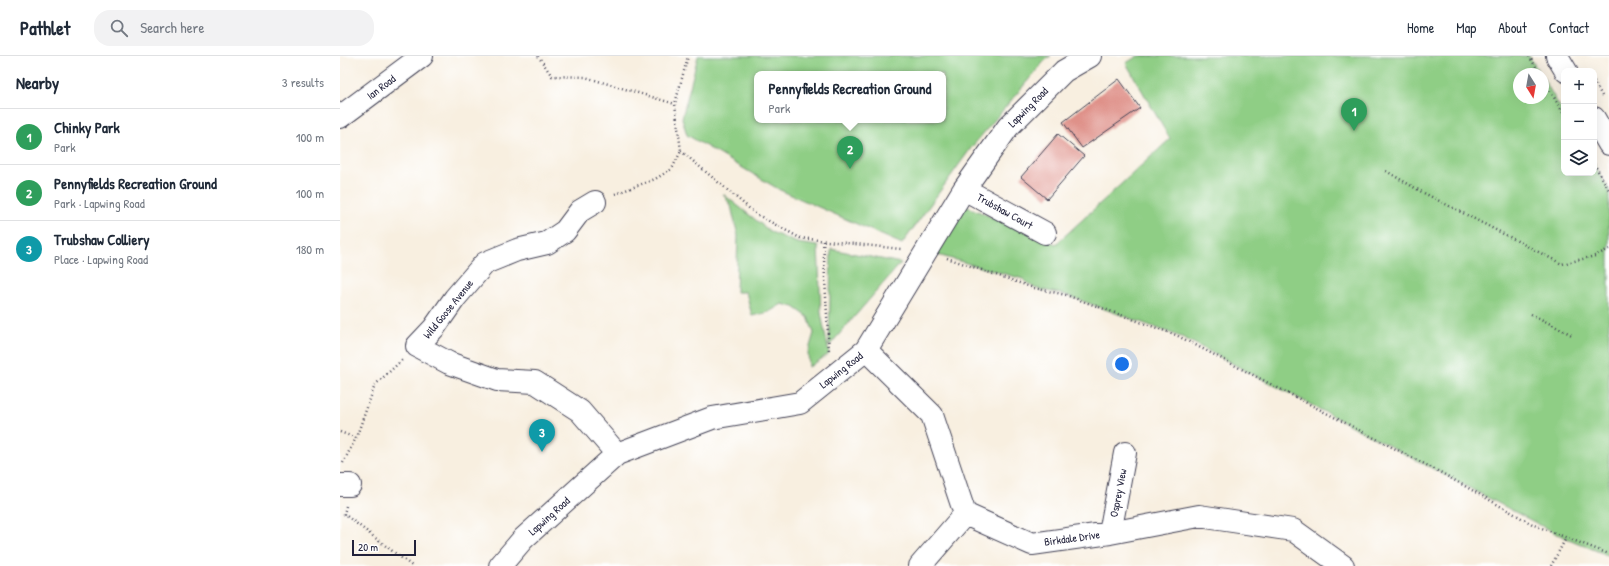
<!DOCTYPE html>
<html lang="en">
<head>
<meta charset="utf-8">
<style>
  :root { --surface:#fff; --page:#f2f2f3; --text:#1f2937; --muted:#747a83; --line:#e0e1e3; --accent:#ea580c }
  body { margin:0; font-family:"Patrick Hand",sans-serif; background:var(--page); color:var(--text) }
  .controls { position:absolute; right:12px; top:12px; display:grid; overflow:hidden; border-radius:8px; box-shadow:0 4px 16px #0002 }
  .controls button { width:36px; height:36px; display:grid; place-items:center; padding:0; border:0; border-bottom:1px solid var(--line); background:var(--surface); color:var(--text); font:20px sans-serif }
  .compass { position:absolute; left:1173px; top:12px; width:36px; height:36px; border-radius:50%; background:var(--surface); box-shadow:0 4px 16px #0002; rotate:169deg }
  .scale { position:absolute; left:12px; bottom:10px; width:64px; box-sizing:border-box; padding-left:4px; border:2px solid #22223b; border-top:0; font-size:11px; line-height:14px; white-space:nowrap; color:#22223b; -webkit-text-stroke:3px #fff; paint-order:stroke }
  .you { position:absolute; left:782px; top:308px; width:14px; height:14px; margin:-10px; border:3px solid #fff; border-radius:50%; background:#1a73e8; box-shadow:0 0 0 6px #1a73e833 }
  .badge { display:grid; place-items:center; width:26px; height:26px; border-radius:50%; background:var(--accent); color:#fff; font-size:13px; font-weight:700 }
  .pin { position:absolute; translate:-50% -33px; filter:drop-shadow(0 1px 2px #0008) }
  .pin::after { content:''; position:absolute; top:21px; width:14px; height:12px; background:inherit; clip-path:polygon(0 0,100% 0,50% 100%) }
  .popup { position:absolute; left:414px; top:15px; width:192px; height:52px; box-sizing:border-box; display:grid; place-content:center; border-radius:8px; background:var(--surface); filter:drop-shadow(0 1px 3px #0005); font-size:13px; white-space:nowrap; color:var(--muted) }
  .popup b { font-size:15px; color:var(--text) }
  .popup::after { content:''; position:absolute; left:50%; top:100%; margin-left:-8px; border:8px solid transparent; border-top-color:var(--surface) }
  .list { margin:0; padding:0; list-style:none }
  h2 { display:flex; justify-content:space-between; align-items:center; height:52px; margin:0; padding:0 16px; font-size:17px }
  h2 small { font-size:13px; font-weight:400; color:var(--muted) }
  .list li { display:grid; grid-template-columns:26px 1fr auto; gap:12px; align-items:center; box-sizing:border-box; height:56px; padding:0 16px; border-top:1px solid var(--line) }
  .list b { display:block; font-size:15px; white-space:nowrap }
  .list p { margin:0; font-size:13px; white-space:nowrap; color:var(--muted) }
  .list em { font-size:13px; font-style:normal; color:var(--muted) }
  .icon { flex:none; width:22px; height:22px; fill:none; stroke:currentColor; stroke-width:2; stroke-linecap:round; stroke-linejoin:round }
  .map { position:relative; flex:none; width:1269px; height:510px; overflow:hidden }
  header { display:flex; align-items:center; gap:24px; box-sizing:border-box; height:56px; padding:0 20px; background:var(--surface); border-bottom:1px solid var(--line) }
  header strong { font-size:19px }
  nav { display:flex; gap:22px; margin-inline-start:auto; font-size:14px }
  .search { width:280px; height:36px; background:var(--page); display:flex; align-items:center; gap:10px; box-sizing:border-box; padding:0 14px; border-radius:16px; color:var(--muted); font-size:15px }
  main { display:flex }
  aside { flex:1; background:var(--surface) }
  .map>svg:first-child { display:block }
</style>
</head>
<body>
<header>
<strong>Pathlet</strong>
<div class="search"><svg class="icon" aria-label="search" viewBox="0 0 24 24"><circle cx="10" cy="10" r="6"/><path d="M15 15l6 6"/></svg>Search here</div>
<nav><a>Home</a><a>Map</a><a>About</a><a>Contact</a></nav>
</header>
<main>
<aside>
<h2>Nearby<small>3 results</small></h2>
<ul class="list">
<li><span class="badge" style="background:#2e9e5b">1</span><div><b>Chinky Park</b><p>Park</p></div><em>100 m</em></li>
<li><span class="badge" style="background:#2e9e5b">2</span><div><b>Pennyfields Recreation Ground</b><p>Park · Lapwing Road</p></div><em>100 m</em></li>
<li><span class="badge" style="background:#0f9aa8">3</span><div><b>Trubshaw Colliery</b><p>Place · Lapwing Road</p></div><em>180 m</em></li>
</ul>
</aside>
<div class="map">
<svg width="1269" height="510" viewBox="0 0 1269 510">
  <rect width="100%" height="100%" fill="#fff"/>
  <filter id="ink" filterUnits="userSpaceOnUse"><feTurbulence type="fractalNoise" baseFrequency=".025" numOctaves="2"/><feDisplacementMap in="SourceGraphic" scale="8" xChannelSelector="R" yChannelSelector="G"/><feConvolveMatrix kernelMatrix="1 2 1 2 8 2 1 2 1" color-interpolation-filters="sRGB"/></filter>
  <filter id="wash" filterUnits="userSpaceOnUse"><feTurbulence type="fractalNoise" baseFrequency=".012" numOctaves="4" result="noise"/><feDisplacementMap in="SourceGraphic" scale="16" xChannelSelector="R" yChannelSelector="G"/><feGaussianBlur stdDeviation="0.9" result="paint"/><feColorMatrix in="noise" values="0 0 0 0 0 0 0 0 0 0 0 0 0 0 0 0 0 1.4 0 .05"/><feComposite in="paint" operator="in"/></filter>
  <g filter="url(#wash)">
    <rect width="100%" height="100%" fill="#f8efe0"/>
    <path fill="#8fce85" stroke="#587860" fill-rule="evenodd" d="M358,0H711L707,2L631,92L562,188L440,134L347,79L342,62ZM417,18H603V64H417Z
      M798,0H1189L1200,18H1179V42H1203V22L1224,58V117H1254V108L1269,134V500L1217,478L844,282L726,239L694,232L683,223L587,196L616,146L716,188L830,83L786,7Z
      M383,138L431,176L457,187L478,190L481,257L489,298L469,311L468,297L474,277L468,261L454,251L442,248L429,256L412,260L406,236H396L398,180L391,150Z
      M491,193L561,207L489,290Z"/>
    <g id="blocks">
      <path fill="#df9189" d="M779,23L800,52L742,92L723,66Z
        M718,78L744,100L707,143L681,121Z"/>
    </g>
  </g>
  <g filter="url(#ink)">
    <use href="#blocks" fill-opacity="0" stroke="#424154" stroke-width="1"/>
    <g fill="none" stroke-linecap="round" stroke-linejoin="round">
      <defs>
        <path id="minor" d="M1217,0L1226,15
          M0,61L82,0
          M1254,62L1269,88
          M624,133L705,177
          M255,146L240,155L225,175L207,187L177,194L145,207L115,242L94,272L77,290L109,307L157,324L195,326L240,355L277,398
          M526,294L592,359L625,458L692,488L770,477L859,460L953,474L1003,510
          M0,429H10
          M770,477L785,397
          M160,510L183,483L277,398L372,362L460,347L526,294L624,133L668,71L724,15L750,0
          M580,510L625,458"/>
      </defs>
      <use href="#minor" stroke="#424154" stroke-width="24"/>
      <path stroke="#424154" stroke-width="2.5" stroke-dasharray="1 3" stroke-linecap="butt" d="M198,0L212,20L245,21L335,48
        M1189,0L1196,11
        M1254,25L1263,42
        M1206,28L1224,58
        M341,95L416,158L460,182L561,193
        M1254,108L1269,134
        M1046,115L1082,136L1222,208L1255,200L1269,193
        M275,138L315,123L332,113L341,95L335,48L348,0
        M483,185L489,296
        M607,202L694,232L726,239L836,279L1098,415L1194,469L1269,498
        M1191,258L1232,279
        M0,376L16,382
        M3,407L16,382L35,329L62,304
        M6,450L4,458L72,510
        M1211,510L1226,482"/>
      <use href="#minor" stroke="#fff" stroke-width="22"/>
    </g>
  </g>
  <g text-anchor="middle" stroke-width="4" stroke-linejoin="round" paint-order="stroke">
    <g font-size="11" fill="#22223b" stroke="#fff">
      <text transform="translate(41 31) rotate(-37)" y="4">Ian Road</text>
      <text transform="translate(688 51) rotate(-45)" y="4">Lapwing Road</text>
      <text transform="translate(665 155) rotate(29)" y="4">Trubshaw Court</text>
      <text transform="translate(108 253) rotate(-51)" y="4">Wild Goose Avenue</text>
      <text transform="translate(501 314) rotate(-38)" y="4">Lapwing Road</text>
      <text transform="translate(778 437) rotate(-79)" y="4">Osprey View</text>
      <text transform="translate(209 460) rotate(-42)" y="4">Lapwing Road</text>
      <text transform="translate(732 482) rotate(-8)" y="4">Birkdale Drive</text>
    </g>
  </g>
</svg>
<div class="controls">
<button>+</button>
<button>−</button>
<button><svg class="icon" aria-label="layers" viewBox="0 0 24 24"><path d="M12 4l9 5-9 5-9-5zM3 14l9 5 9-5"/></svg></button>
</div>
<svg class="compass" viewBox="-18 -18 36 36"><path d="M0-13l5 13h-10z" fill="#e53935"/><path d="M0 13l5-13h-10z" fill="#747a83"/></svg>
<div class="scale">20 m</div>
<div class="you"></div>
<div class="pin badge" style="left:1014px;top:75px;background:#2e9e5b">1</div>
<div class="pin badge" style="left:510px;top:113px;background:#2e9e5b">2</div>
<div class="popup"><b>Pennyfields Recreation Ground</b>Park</div>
<div class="pin badge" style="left:202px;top:396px;background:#0f9aa8">3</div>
</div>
</main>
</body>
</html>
